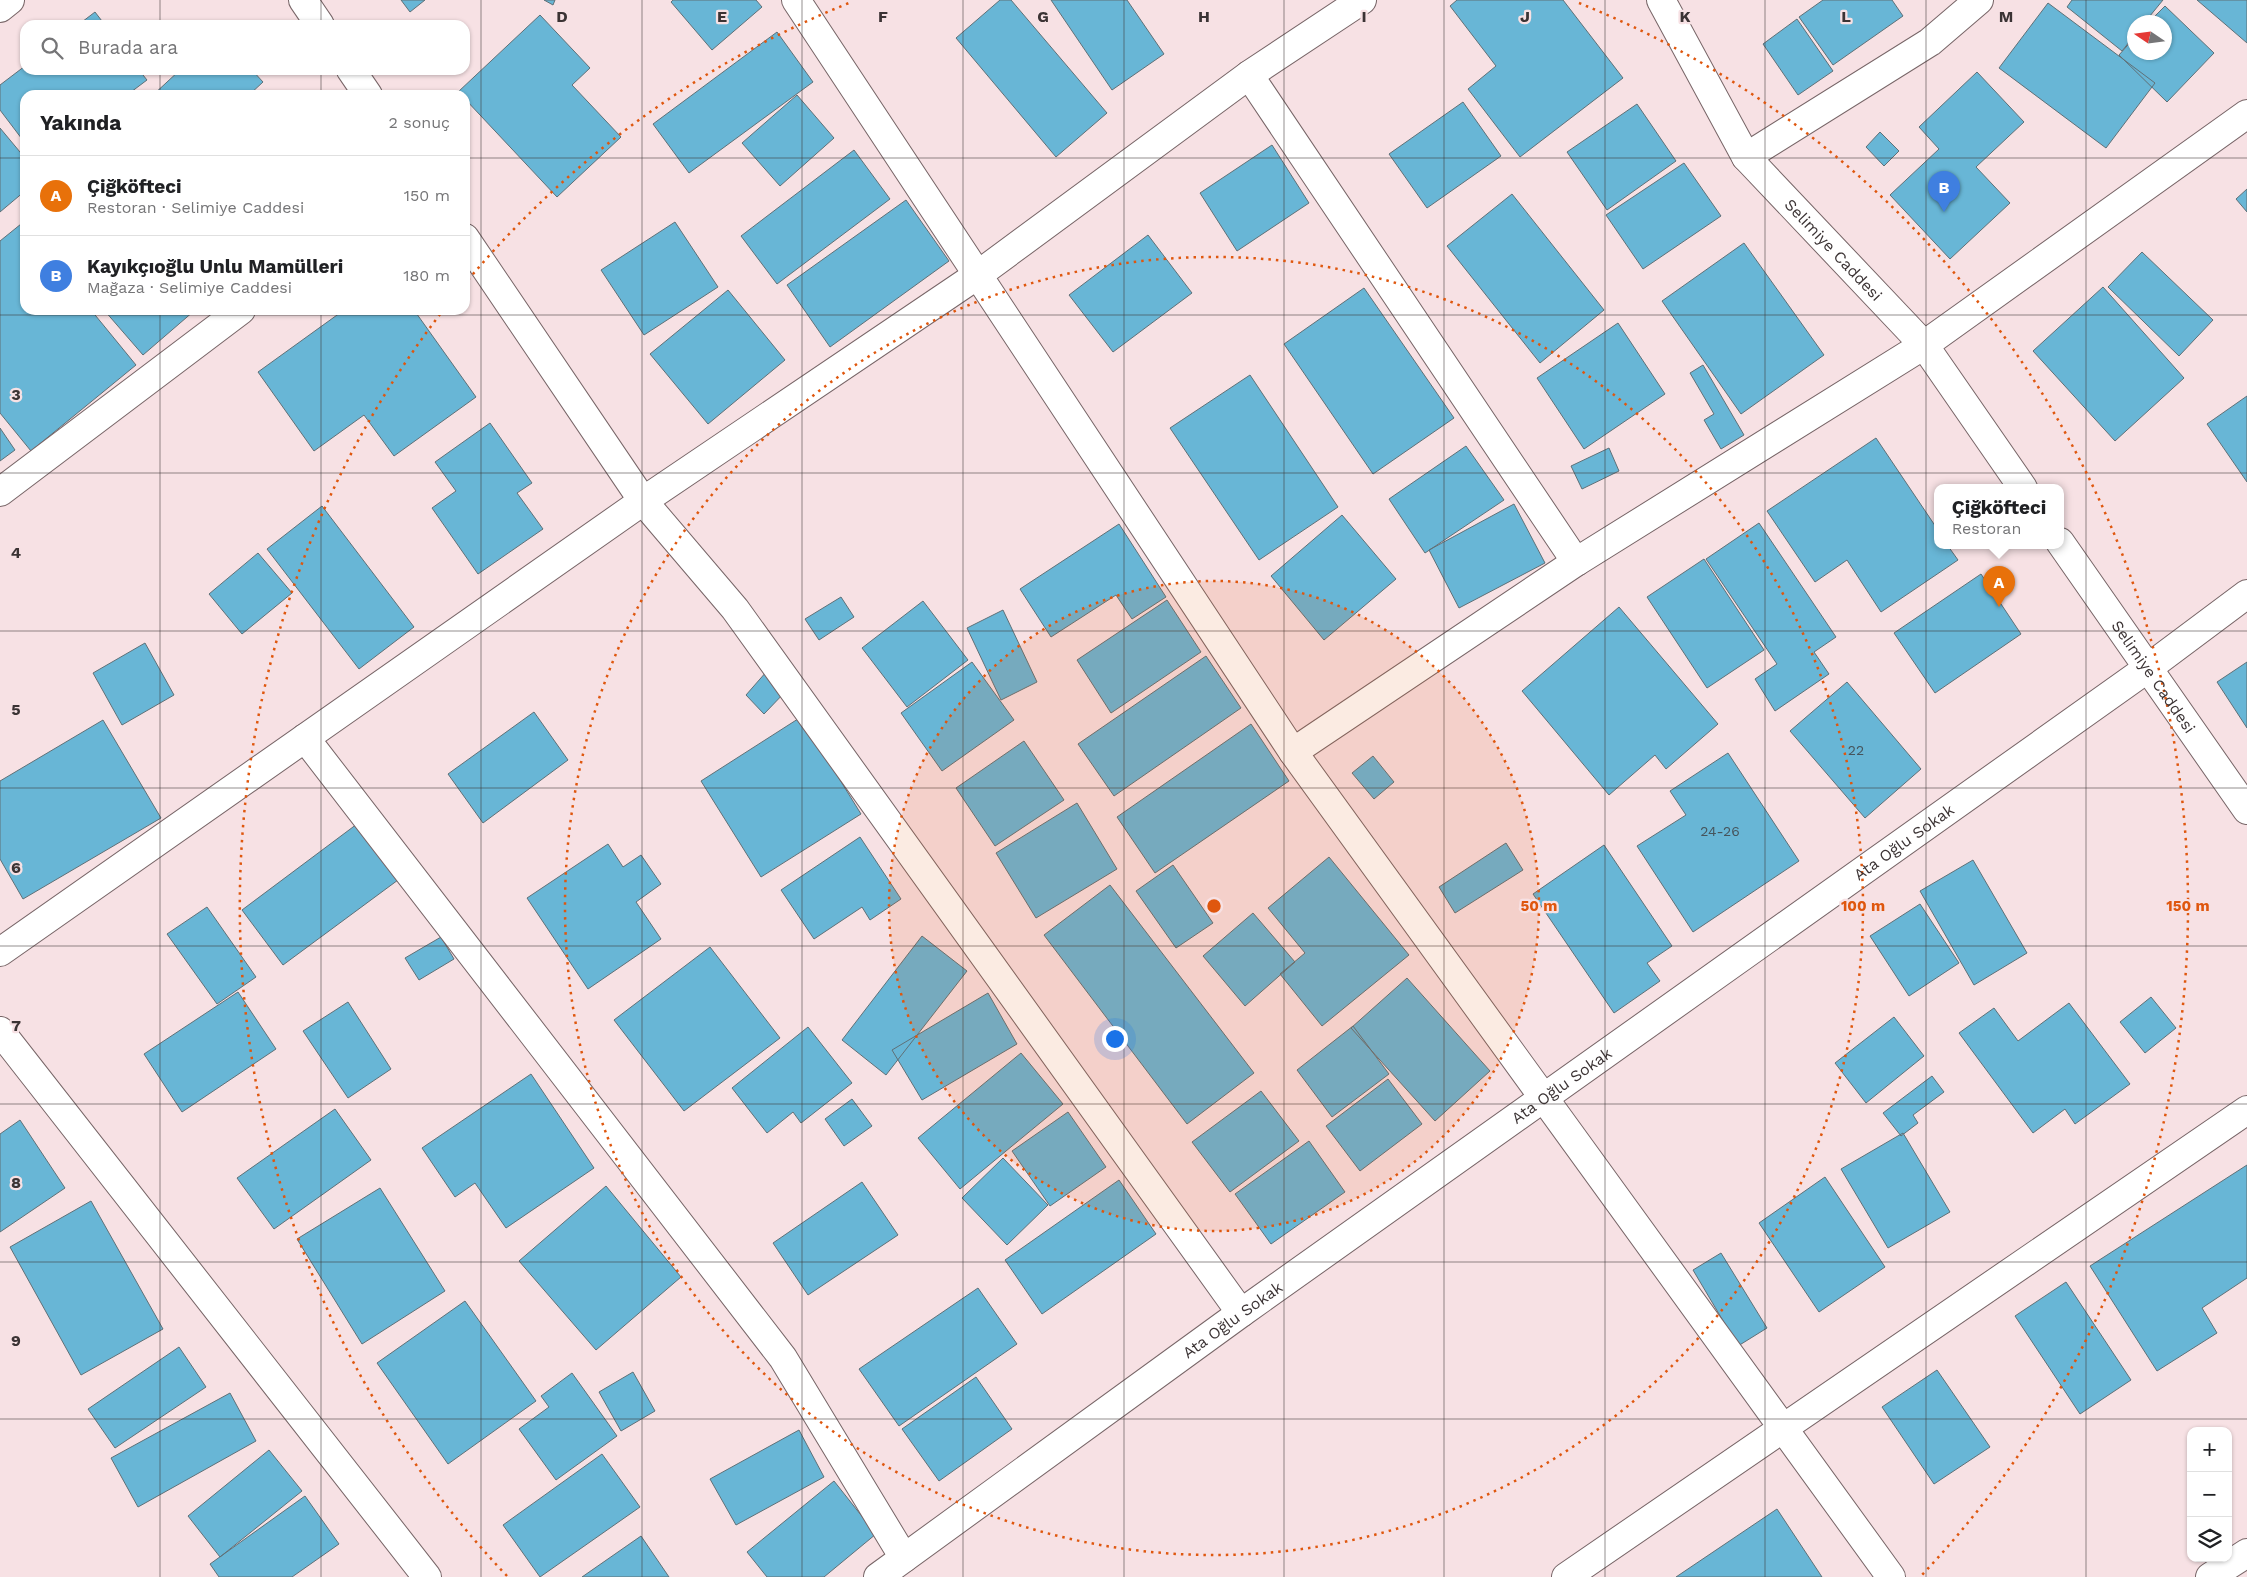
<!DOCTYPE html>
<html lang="tr">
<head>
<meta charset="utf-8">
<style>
  :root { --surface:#fff; --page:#f2f2f2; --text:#202124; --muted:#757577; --line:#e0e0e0; --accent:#7c3aed }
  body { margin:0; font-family:"Work Sans",sans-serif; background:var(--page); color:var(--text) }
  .controls { position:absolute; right:15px; bottom:15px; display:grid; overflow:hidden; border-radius:10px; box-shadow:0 1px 4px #0004 }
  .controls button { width:45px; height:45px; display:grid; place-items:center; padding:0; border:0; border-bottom:1px solid var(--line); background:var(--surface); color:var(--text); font:25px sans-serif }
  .compass { position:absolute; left:2127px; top:15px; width:45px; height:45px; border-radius:50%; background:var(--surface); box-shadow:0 1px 4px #0004; rotate:283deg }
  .you { position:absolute; left:1114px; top:1038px; width:18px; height:18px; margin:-12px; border:4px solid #fff; border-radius:50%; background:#1a73e8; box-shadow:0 0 0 8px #1a73e833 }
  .badge { display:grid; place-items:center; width:32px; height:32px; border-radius:50%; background:var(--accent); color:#fff; font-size:16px; font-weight:700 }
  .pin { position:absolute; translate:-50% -41px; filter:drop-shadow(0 1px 2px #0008) }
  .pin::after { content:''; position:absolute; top:26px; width:18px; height:15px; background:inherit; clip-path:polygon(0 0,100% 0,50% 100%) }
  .popup { position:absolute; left:1934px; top:484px; width:130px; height:65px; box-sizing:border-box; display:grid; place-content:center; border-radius:10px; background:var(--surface); filter:drop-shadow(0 1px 4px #0005); font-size:16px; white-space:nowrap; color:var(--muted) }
  .popup b { font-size:19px; color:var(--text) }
  .popup::after { content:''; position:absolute; left:50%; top:100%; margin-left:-10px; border:10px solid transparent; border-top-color:var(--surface) }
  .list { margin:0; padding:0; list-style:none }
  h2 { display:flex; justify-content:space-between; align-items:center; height:65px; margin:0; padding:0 20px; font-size:21px }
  h2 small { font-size:16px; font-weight:400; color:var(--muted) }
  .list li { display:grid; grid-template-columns:32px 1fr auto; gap:15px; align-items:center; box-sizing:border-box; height:80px; padding:0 20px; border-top:1px solid var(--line) }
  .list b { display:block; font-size:19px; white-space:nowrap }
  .list p { margin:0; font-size:16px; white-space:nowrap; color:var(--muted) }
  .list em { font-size:16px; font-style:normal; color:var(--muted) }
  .icon { flex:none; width:28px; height:28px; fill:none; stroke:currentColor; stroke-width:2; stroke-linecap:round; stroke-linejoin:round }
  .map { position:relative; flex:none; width:2247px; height:1577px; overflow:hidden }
  .search { position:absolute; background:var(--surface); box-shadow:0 1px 4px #0004; left:20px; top:20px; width:450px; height:55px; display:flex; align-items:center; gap:12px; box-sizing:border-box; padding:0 18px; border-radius:15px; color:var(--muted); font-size:19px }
  .panel { position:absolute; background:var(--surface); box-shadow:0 1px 4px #0004; left:20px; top:90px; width:450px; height:225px; border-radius:15px }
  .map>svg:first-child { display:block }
</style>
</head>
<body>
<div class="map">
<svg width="2247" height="1577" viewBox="0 0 2247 1577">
  <rect width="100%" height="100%" fill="#f7e1e4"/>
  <path fill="#68b6d6" stroke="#5f7077" d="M401,0H425L410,12Z
    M544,0H555L553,5Z
    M673,0H756L762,7L712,50L671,2Z
    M1000,0H1011L1107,113L1056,157L956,38Z
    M1051,0H1127L1164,54L1112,90Z
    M1457,0H1563L1623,78L1520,157L1468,89L1496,66L1450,6Z
    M1823,0H1892L1903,16L1833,65L1799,17Z
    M2072,0H2163L2145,22H2134V36L2122,51L2067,7Z
    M2197,0H2247V43Z
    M2048,3L2155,83L2106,148L1999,68Z
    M2165,6L2214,53L2167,102L2119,55L2134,38V52H2164V22H2149Z
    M95,12L105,25H78Z
    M540,15L590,68L572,85L621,137L557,197L465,99V95L458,92Z
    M1797,19L1833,71L1798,95L1763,44Z
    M777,32L813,82L689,173L653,124Z
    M25,66V70H139L147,80L127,95H25V143L0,110V85Z
    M180,70H252L263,82L249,95H153Z
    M1977,72L2024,122L1976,167L2010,203L1950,259L1890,195L1939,149L1919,127Z
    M797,95L834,138L780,186L742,143Z
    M1463,102L1501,156L1427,208L1389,154Z
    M1637,104L1676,161L1607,210L1567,152Z
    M0,128L25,158V191L0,212Z
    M1880,132L1899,151L1884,166L1866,147Z
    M1272,145L1309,203L1237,251L1200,193Z
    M854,150L890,199L777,284L741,236Z
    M1684,163L1721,216L1643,269L1606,215Z
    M2247,189V212L2236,199Z
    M1512,194L1604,310L1540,363L1447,246Z
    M906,200L949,261L830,347L787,285Z
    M675,222L718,287L644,335L601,270Z
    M21,224L25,229V310H91L136,365L31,451L0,413V241Z
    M1148,235L1192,293L1113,352L1069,295Z
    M1744,243L1824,355L1741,414L1662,301Z
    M2142,252L2213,320L2179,356L2108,287Z
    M2103,287L2184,378L2115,441L2033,351Z
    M1364,288L1454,418L1373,474L1284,344Z
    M728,290L785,360L708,424L650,354Z
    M104,310H193L194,311L143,355Z
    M344,310H414L476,397L394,456L364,415L314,451L258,372Z
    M1618,323L1665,394L1584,449L1537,378Z
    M1703,365L1744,435L1721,449L1704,420L1714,414L1690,373Z
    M1250,375L1338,507L1259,560L1170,428Z
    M2247,396V482L2207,424Z
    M490,423L532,483L517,493L543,529L478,574L432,508L456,491L435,462Z
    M0,428L15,450L0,461Z
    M1876,438L1938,530V546H1948L1958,560L1881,612L1847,560L1815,582L1767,511Z
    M1466,446L1504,500L1425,553L1389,499Z
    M1609,448L1619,471L1582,489L1571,466Z
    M1514,504L1545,563L1459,608L1429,550Z
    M322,506L414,627L359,669L267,549Z
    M1342,515L1396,579L1324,640L1271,576Z
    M1759,523L1836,637L1814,652L1829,674L1775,711L1755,679L1777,664L1706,559Z
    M1119,524L1166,597L1132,619L1116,595L1051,637L1020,589Z
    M258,553L292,593L242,634L209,594Z
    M1704,559L1764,650L1707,688L1647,597Z
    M1981,574L2021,634L1935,693L1894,633Z
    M841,597L854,617L819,640L805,619Z
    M1167,600L1201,652L1111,713L1077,660Z
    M923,601L968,660L907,707L862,648Z
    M1619,607L1718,724L1666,769L1655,755L1609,795L1522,691Z
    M1003,610L1037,682L1001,700L967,628Z
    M145,643L174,695L122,725L93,673Z
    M1206,656L1241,708L1114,796L1078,744Z
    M972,662L1014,720L942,771L901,713Z
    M2247,662V728L2217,682Z
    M767,671L787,690L764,714L746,695Z
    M1847,682L1921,769L1865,818L1790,731Z
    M534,712L568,760L483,823L448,774Z
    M801,717L861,814L761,877L701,781Z
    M103,720L161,818L23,899L0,859V781Z
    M1251,724L1289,781L1155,873L1117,817Z
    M1024,741L1064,800L995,846L956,788Z
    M1728,753L1799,861L1693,932L1637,846L1686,815L1670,791Z
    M1373,756L1394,782L1374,799L1352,773Z
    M1077,803L1117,869L1036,918L996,853Z
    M357,824L398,880L283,965L242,910Z
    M860,837L901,899L870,920L862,907L814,939L781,890Z
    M1506,843L1523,870L1455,913L1439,887Z
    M608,844L623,867L641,855L661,884L636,902L661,939L588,989L527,898Z
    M1604,845L1672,946L1647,963L1660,981L1614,1013L1533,894Z
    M1329,857L1409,955L1322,1026L1280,974L1305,953L1268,908Z
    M1973,860L2027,953L1974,985L1920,891Z
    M1173,865L1213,923L1176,948L1136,891Z
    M1110,885L1254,1073L1187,1124L1044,935Z
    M1920,904L1959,963L1909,996L1870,936Z
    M207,907L256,977L217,1004L167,934Z
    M1253,913L1295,962L1245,1006L1203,956Z
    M922,936L967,971L886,1075L842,1040Z
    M441,937L454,959L419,980L405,958Z
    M710,947L780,1038L684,1111L614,1020Z
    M1407,978L1490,1071L1435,1121L1351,1028Z
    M238,992L276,1049L182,1112L144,1054Z
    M988,993L1017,1044L922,1100L892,1050Z
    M2151,997L2176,1028L2145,1053L2120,1022Z
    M348,1002L391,1069L348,1098L303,1031Z
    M2069,1003L2130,1084L2075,1124L2065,1109L2033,1133L1959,1033L1994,1008L2018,1041Z
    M1894,1017L1924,1056L1866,1103L1835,1063Z
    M1353,1026L1389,1074L1332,1117L1297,1070Z
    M808,1027L852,1083L801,1123L793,1112L767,1133L732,1088Z
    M1021,1053L1063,1104L960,1189L918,1138Z
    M531,1074L594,1168L506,1228L475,1183L455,1197L422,1148Z
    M1932,1076L1944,1092L1913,1115L1918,1123L1901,1136L1883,1113Z
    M1388,1079L1422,1124L1360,1171L1326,1126Z
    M1261,1091L1299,1141L1230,1192L1192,1142Z
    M852,1099L872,1126L844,1146L825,1119Z
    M335,1109L371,1160L274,1229L237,1178Z
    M1068,1112L1106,1167L1050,1206L1012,1151Z
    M20,1120L65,1188L0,1232V1134Z
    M1903,1133L1950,1212L1888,1248L1841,1169Z
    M1309,1141L1345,1192L1271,1244L1235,1194Z
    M1003,1158L1048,1205L1007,1245L962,1198Z
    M2247,1165V1278L2202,1308L2217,1333L2157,1371L2090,1266Z
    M1825,1177L1885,1267L1819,1312L1759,1223Z
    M1119,1180L1156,1234L1042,1314L1005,1260Z
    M862,1182L898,1235L808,1295L773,1243Z
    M606,1186L681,1277L596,1350L519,1261Z
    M380,1188L445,1291L362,1344L297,1239Z
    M91,1201L163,1329L81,1375L10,1247Z
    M1721,1253L1767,1328L1738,1346L1693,1270Z
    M2066,1282L2131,1380L2080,1414L2015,1316Z
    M978,1288L1017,1344L899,1426L859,1369Z
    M465,1301L536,1401L448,1464L377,1363Z
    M179,1347L206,1387L115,1448L88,1409Z
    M1937,1370L1990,1447L1934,1484L1882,1407Z
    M633,1372L655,1411L621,1431L599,1392Z
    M572,1373L617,1436L556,1480L519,1429L549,1407L541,1396Z
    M976,1377L1012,1429L939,1481L902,1429Z
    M230,1393L256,1441L138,1507L111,1458Z
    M799,1430L824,1477L736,1525L710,1479Z
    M269,1450L302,1491L220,1557L188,1516Z
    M602,1454L640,1507L540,1577L503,1525Z
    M834,1481L876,1534L824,1577H767L747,1552Z
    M305,1496L339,1544L292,1577H219L210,1564Z
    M1777,1509L1822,1577H1676Z
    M641,1536L669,1577H582Z"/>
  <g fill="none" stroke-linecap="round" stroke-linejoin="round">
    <defs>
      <g id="minor">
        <path d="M303,0L320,25"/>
        <path d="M796,0L1293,752L1891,1577"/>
        <path d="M0,8L10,0"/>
        <path d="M351,70L368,95"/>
        <path d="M1249,75L1576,562"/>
        <path d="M1746,157L1930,42L1979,0"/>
        <path d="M465,238L643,501L735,609L1241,1313"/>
        <path d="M0,492L241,310"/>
        <path d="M305,738L783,1358L904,1558"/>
        <path d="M1293,752L1576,562L1924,345L2247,114"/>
        <path d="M0,952L643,501L979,274L1249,75L1362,0"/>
        <path id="s1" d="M878,1577L1241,1313L2148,668L2247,594"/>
        <path d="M1566,1577L2247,1110"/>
        <path d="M2210,1577L2247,1553"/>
      </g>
      <g id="tertiary">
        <path id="s2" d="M1661,0L1746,157L1924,345L2023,488"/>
        <path id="s3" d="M2060,542L2247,810"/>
        <path d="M0,1031L427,1577"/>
      </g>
    </defs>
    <use href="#minor" stroke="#776567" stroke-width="30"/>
    <use href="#tertiary" stroke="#776567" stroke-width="30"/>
    <use href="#minor" stroke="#fff" stroke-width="28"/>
    <use href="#tertiary" stroke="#fff" stroke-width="28"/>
  </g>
  <path fill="none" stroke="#3b3334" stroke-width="1" stroke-opacity="0.55" d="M160,0V25M321,0V25M481,0V1577M642,0V1577M802,0V1577M963,0V1577M1124,0V1577M1284,0V1577M1444,0V1577M1605,0V1577M1765,0V1577M1926,0V1577M2086,0V1577M160,70V95M321,70V95M0,158H25M465,158H2247M160,310V1577M321,310V1577M0,315H2247M0,473H2247M0,631H2247M0,788H2247M0,946H2247M0,1104H2247M0,1262H2247M0,1419H2247"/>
  <circle cx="1214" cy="906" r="325" fill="#df570e" fill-opacity=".12"/>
  <g fill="none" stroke="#df570e" stroke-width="2.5" stroke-dasharray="2.5 5">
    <circle cx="1214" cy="906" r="325"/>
    <circle cx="1214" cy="906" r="649"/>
    <path d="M507 1576A974 974 0 0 1 441 313M468 280A974 974 0 0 1 849 3M1579 3A974 974 0 0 1 1921 1576"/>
  </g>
  <g text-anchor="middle" stroke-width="4.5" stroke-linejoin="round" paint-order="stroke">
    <g font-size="14" fill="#46545c">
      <text x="1856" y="755">22</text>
      <text x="1720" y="836">24-26</text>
    </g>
    <g font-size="16" fill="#3b3334" stroke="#f7e1e4">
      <text dy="6" stroke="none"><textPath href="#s2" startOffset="306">Selimiye Caddesi</textPath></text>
      <text dy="6" stroke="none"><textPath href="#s3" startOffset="164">Selimiye Caddesi</textPath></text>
      <text dy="6" stroke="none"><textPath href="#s1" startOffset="1262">Ata Oğlu Sokak</textPath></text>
      <text dy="6" stroke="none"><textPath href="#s1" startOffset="842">Ata Oğlu Sokak</textPath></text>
      <text dy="6" stroke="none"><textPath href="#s1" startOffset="438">Ata Oğlu Sokak</textPath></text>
    </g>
  </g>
  <g font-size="16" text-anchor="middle" font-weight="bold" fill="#3b3334" stroke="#f7e1e4" stroke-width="4.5" stroke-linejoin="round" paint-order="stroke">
    <text x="562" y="22">D</text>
    <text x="722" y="22">E</text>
    <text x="883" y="22">F</text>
    <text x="1043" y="22">G</text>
    <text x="1204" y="22">H</text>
    <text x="1364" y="22">I</text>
    <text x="1525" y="22">J</text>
    <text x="1685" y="22">K</text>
    <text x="1846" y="22">L</text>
    <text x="2006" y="22">M</text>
    <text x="16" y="400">3</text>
    <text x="16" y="558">4</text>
    <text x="16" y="715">5</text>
    <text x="16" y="873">6</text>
    <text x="16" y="1031">7</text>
    <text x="16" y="1188">8</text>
    <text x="16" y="1346">9</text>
  </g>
  <circle cx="1214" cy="906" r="8" fill="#df570e" stroke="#f7e1e4" stroke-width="2.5"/>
  <g font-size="15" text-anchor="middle" font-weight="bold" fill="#df570e" stroke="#f7e1e4" stroke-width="4.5" stroke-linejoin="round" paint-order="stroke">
    <text x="1539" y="911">50 m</text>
    <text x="1863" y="911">100 m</text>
    <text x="2188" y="911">150 m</text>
  </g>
</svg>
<div class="controls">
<button>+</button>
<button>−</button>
<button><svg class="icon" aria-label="layers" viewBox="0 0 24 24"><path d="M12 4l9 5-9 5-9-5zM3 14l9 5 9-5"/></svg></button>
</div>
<svg class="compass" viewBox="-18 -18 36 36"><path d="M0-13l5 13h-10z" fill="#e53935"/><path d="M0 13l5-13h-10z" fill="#757577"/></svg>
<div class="you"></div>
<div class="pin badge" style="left:1999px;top:607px;background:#e8710a">A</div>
<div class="popup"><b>Çiğköfteci</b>Restoran</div>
<div class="pin badge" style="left:1944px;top:212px;background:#3f7fe0">B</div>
<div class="search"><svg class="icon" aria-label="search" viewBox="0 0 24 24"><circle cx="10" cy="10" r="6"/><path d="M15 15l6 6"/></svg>Burada ara</div>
<section class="panel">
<h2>Yakında<small>2 sonuç</small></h2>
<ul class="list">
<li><span class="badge" style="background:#e8710a">A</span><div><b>Çiğköfteci</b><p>Restoran · Selimiye Caddesi</p></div><em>150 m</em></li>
<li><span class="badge" style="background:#3f7fe0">B</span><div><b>Kayıkçıoğlu Unlu Mamülleri</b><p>Mağaza · Selimiye Caddesi</p></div><em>180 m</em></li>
</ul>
</section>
</div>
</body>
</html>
